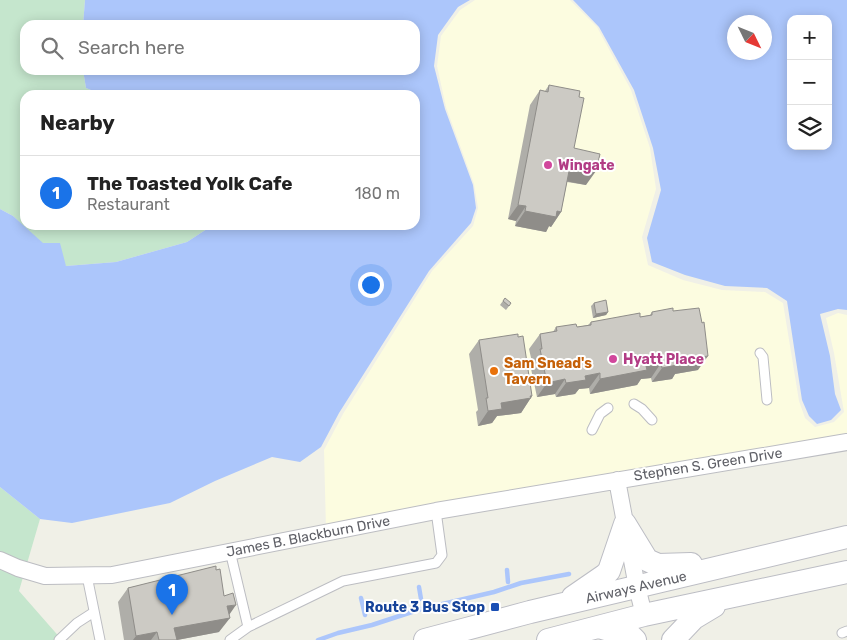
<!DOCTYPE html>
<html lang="en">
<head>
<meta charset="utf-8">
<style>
  :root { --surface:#fff; --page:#f2f2f2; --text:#222; --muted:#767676; --line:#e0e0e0; --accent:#1a73e8 }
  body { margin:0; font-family:Rubik,sans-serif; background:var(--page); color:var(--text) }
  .controls { position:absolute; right:15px; top:15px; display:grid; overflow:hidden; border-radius:10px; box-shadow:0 2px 12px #0003 }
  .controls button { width:45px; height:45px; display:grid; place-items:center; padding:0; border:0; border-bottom:1px solid var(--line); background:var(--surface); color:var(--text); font:25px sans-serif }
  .compass { position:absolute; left:727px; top:15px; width:45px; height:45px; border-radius:50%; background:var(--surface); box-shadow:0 2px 12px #0003; rotate:133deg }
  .you { position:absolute; left:370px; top:284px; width:18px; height:18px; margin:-12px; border:4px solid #fff; border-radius:50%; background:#1a73e8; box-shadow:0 0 0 8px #1a73e833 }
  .badge { display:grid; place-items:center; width:32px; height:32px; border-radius:50%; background:var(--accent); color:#fff; font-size:16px; font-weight:700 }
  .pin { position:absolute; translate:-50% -41px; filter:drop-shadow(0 1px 2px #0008) }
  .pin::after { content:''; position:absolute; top:26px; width:18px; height:15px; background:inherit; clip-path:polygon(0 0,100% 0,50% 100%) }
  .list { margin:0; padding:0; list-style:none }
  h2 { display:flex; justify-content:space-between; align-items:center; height:65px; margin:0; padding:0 20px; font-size:21px }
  h2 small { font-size:16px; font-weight:400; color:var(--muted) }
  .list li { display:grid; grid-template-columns:32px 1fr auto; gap:15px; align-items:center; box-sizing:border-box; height:75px; padding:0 20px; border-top:1px solid var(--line) }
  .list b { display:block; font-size:19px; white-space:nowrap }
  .list p { margin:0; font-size:16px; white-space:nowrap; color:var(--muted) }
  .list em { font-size:16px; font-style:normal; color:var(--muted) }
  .icon { flex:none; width:28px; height:28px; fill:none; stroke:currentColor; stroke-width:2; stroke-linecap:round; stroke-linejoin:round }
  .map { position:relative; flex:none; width:847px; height:640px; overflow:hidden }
  .search { position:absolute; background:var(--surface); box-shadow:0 2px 12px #0003; left:20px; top:20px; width:400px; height:55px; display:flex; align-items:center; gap:12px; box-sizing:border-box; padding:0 18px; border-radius:15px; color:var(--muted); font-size:19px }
  .panel { position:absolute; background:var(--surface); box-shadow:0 2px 12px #0003; left:20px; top:90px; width:400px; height:140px; border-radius:15px }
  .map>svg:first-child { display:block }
</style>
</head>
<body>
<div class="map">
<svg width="847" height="640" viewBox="0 0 847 640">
  <rect width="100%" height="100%" fill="#f0f0e7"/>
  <path fill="#fcfce0" d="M475,0H570L597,27L631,90L650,148L656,189L642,237L648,265L683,280L722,290L765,292L783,303L799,401L805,418L815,427L834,422L844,412L834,353L826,318L838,313L847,315V442L326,529L324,450L343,414L432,271L473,226L478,208L474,184L446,107L437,66L441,36L460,10Z"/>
  <path fill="#c5e6cd" d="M0,0H85L83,25H25V70H83L86,88L103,95H25V225H213L187,242L116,262L66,266L13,216L0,209Z
    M0,487L40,519L19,591L62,640H0Z"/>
  <path fill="#acc6fb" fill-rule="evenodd" d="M85,0H470L458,7L438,35L434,66L445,109L473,185L476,208L471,223L429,271L339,413L321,447L300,462L272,457L215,481L170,503L72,523L40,519L0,487V209L13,216L43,243H60L66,266L116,262L187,242L213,225H415V95H103L86,88L83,70H415V25H83Z
    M573,0H847V310L838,309L820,314L830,356L835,394L841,410L831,420L817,424L809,416L802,400L787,301L767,288L725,286L685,275L652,262L647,238L661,190L653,148L634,90L599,27ZM791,19H828V146H791ZM764,22V52H734V22Z"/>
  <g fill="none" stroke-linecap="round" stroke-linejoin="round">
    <path stroke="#acc6fb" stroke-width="4.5" d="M507,570L508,582
      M419,587L421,599
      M361,598L365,615
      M318,640L338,633L372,625L421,609L494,592L521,583L569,574"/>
    <defs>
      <path id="lane" d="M760,353L763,357L767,400
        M634,404L642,409L652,420
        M592,430L600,414L608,408
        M230,551L248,627
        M87,576L100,640
        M842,633L847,631
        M59,640L77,623L94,612
        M230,640L248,627L343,581L436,563L442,555L436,511"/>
      <path id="street" d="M617,480L637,587L644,615
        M0,560L18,568L45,576L112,575L436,511L847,442"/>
      <path id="secondary" d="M625,524L647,560L658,565L691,564
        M573,597L605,575L609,571L625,524
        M602,628L631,636L635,640
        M425,640L530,612L847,537
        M548,640L644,615L847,572
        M673,640L694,618L714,606"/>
    </defs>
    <use href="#lane" stroke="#bcbdc2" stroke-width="11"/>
    <use href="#street" stroke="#bcbdc2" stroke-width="18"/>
    <use href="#secondary" stroke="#bcbdc4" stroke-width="24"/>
    <use href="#lane" stroke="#fff" stroke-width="9"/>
    <use href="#street" stroke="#fff" stroke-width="16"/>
    <use href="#secondary" stroke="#fff" stroke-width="22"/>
  </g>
  <path fill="#afaea9" d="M549,85L574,148L586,185L567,182L561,212L551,227L549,226L546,232L515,226L516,221L508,219L530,105L540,90L545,91Z
    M505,298L509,306L506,310L500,305Z
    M594,303L608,312L606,315L593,318L591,306Z
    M673,311L698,370L675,374L672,379L652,382L651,378L641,379L637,385L590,394L589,388L579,389L575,394L556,397L555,394L537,397L530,364L532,362L529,349L540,334L553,332L556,327H577L588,325L591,322L640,317L650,315L652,312Z
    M479,340L532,396L521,413L497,416L492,423L478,426L476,412L478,410L469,354Z
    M216,570L224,596L219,632L177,640H124L118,602L128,588Z"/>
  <path fill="#8f8d89" d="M570,166L596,171L586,185L560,180Z
    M518,205L526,206L516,221L508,219Z
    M525,211H557L561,212L551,227L549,226L546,232L515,226Z
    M608,312L606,315L593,318L596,314Z
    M708,356L698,370L675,374L672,379L652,382L662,368L681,360Z
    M661,363L651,378L641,379L637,385L590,394L600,379L646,366Z
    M600,373L589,388L579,389L575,394L556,397L566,383L585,376Z
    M565,379L555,394L537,397L547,383Z
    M532,396L521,413L497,416L492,423L478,426L488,411L501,403Z
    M236,605L227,618H230L219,632L177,640H166L174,628L227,606Z
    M157,632L151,640H133L136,636Z"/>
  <path fill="#cccac4" stroke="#8f8d89" d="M549,85L580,91L579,97L584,98L574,148L600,154L596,171L570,166L561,212L557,211L556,217L525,211L526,206L518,205L540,90L548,92Z
    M505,298L511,303L509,306L503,301Z
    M606,300L608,312L596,314L594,303Z
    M673,308V311L699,308L702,323L704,322L708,356L681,360L682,364L662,368L661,363L646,366L647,370L600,379V373L585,376L586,380L566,383L565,379L547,383L540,349H542L540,334L557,331L556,327L576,324L577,327L591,325V322L640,313V317L652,315V312Z
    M518,334V337L523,336L532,396H530L531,398L501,403L502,409L488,411L486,398H488L479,340Z
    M216,566V570L220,569L224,596L233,593L236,605L227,606L230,618L174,628L177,640H159L157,632L136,636L128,588Z"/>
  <g fill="#d1479c" stroke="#fff" stroke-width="2">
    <circle cx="548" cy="165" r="5"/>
    <circle cx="613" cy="359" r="5"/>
  </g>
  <circle fill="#e8710a" stroke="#fff" stroke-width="2" cx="494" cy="371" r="5"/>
  <rect fill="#1a4fb4" stroke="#fff" stroke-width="2" x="490" y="602" width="10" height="10" rx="2.5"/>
  <g text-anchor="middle" stroke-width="4" stroke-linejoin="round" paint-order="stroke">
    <g font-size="14" font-weight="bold" fill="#b23c85" stroke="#fff" text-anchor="start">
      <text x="558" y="170">Wingate</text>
      <text x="623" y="364">Hyatt Place</text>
    </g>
    <g font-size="14" font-weight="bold" fill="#c56008" stroke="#fff" text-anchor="start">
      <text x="504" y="368">Sam Snead's<tspan x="504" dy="16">Tavern</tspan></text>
    </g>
    <g font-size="14" fill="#5f6067" stroke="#fff">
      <text transform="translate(708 464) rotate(-9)" y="5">Stephen S. Green Drive</text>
      <text transform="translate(308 536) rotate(-11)" y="5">James B. Blackburn Drive</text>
      <text transform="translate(636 587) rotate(-13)" y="5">Airways Avenue</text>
    </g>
    <g font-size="14" font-weight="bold" fill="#164399" stroke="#fff" text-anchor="end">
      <text x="485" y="612">Route 3 Bus Stop</text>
    </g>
  </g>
</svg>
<div class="controls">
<button>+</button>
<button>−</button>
<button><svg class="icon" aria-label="layers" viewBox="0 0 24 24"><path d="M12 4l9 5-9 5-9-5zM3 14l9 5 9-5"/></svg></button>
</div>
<svg class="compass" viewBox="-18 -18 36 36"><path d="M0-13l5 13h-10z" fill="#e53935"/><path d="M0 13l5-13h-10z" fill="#767676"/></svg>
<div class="you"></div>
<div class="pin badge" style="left:172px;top:615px">1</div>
<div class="search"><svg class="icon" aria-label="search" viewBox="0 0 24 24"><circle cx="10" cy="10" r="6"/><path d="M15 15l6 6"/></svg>Search here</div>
<section class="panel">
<h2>Nearby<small></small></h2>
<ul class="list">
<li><span class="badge">1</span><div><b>The Toasted Yolk Cafe</b><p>Restaurant</p></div><em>180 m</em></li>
</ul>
</section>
</div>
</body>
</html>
